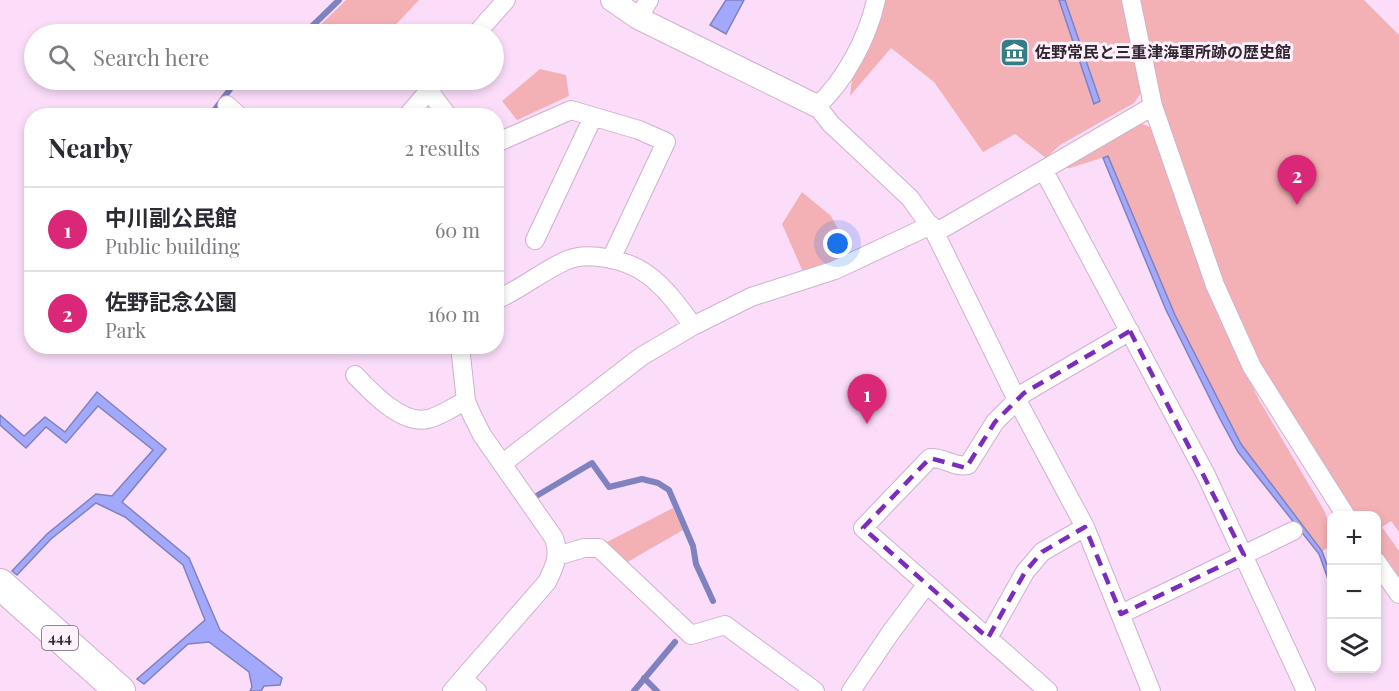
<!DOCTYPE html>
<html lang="en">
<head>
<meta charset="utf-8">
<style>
  :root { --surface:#fff; --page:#f2f2f3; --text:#2b2b33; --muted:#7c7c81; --line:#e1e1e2; --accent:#db2777 }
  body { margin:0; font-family:"Playfair Display","Noto Sans JP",serif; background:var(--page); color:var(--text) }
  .controls { position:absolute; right:18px; bottom:18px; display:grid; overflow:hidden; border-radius:12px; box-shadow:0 3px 9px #0003 }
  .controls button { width:54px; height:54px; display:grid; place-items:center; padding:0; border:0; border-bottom:2px solid var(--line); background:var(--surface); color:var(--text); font:30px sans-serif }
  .you { position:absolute; left:838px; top:244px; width:21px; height:21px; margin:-15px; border:4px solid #fff; border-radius:50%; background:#1a73e8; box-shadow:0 0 0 9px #1a73e833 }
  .badge { display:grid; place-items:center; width:39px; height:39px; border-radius:50%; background:var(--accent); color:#fff; font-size:20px; font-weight:700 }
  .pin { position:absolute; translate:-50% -50px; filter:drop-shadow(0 2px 3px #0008) }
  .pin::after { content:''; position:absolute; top:32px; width:21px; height:18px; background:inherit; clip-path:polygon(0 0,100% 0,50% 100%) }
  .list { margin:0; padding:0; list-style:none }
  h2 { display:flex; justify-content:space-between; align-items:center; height:78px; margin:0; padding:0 24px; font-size:26px }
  h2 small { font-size:20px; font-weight:400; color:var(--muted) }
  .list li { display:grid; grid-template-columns:39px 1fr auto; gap:18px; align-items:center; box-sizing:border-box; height:84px; padding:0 24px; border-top:2px solid var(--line) }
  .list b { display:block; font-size:22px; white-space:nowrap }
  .list p { margin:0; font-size:20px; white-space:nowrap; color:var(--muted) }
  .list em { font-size:20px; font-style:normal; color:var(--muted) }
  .icon { flex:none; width:33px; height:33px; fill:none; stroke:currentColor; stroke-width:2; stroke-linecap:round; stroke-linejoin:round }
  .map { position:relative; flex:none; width:1399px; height:691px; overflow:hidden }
  .search { position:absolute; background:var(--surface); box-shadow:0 3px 9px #0003; left:24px; top:24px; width:480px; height:66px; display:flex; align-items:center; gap:15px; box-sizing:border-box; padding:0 21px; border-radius:33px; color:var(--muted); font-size:22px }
  .panel { position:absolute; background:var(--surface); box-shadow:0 3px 9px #0003; left:24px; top:108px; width:480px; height:246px; border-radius:24px }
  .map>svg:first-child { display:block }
</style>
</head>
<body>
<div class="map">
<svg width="1399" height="691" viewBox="0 0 1399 691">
  <rect width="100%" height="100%" fill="#fbddfa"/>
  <path fill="#f4b1b5" d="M346,0H419L387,34H311Z
    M886,0H1122L1141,93L1134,103L1060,145L1046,158L1015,134L983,152L934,82L891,48L850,96L853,71L875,34Z
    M1137,0H1364L1399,35V532L1391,521L1382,527L1399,551V577L1377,548L1376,516L1354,515L1259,364L1221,282L1159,103Z
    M540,69L566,75L569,96L517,120L502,101Z
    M1138,122L1152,128L1207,290L1258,398L1325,512L1331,532V546L1322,551L1241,444L1175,315L1108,156L1070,168L1059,167Z
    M802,192L831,216L852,255L804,274L782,224Z
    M673,508L683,530L624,564L603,544Z"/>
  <path fill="#a2a9fc" stroke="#8081bf" stroke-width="1.5" d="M726,0H744L726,34L710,25Z
    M1059,0H1065L1100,101L1094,104Z
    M1108,156L1175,315L1241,444L1322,551L1331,576V587L1319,554L1238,452L1220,419L1166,310L1103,158Z
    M97,392L166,449L122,502L189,558L220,630L282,678L280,685L264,686L261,691H250L252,687L249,672L209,642L188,644L144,684L137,679L205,620L183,565L125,517L96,503L51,539L17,575L12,571L47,534L96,494L112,496L153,450L98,406L66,443L46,427L26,448L0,425V415L24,436L45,417L65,432Z"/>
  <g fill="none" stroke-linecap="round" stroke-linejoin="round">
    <path stroke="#8081bf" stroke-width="6" d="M304,34L339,0
      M210,116L237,80
      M533,498L592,463L609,487L642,479L658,483L669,490L693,546L696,564L713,601
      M644,678L657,691
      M634,691L675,642"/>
    <defs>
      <path id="minor" d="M876,0C868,37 845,81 817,106L831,124L910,198L935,233L1018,402L1085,527L1151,691
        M1131,0L1153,106
        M638,18L649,0
        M476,34L506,0
        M429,91L448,116
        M227,105L239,116
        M407,116L438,80
        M496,143L571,110L639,130L666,142L611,259
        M1044,171L1206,475L1306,691
        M935,233L1153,106L1215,285L1252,367L1346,516
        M535,240L593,117
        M496,300C521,289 541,272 565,261C588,250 628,260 648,275C666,288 680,308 693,326
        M355,375C371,392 402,425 428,419C441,416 454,406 466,401
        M503,463L642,356L693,326L751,297L835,270L931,225
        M557,556L584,548H599L691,635L725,625L815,691
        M1376,561L1399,594
        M1121,614L1293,531
        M988,638L1025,572L1042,552L1085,527
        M463,679L477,691
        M452,691L547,582C555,566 560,555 554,538L482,435L472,415L466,401L460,346
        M851,691L891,632L927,584
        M1048,691L863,528L930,458C944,457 955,468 968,465L995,422L1024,393L1130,331"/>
      <path id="tertiary" d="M612,0L638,18L817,106"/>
      <path id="trunk" d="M0,584L120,691"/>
    </defs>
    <use href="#minor" stroke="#ceb1cd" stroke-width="20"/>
    <use href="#tertiary" stroke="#ceb1cd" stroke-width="24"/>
    <use href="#trunk" stroke="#ceb1cd" stroke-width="32"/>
    <use href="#minor" stroke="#fff" stroke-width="18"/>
    <use href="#tertiary" stroke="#fff" stroke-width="22"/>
    <use href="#trunk" stroke="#fff" stroke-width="30"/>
  </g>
  <path fill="none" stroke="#7b2cbf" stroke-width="4.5" stroke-dasharray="12 8" stroke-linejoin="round" d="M1130,331L1244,555L1121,614L1085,527L1042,552L1025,572L988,638L863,528L930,458L966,468L995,422L1024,393Z"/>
  <defs>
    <symbol id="museum-square" viewBox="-11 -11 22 22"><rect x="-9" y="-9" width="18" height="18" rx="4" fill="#367e87" stroke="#fdf1fc"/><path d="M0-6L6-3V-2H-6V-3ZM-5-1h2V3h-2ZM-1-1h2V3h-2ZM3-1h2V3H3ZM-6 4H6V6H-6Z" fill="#fff"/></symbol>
  </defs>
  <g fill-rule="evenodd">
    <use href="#museum-square" x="998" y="36" width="33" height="33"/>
  </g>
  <g text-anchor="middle" stroke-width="6" stroke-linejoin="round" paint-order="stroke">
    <rect fill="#fdf1fc" stroke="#6e626d" stroke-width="1.5" x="42" y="626" width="36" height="24" rx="4.5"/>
    <g font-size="15" font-weight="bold" fill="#302530">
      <text x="60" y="643">444</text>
    </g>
    <g font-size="16" font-weight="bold" fill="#302530" stroke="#fdf1fc" text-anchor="start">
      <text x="1035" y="58">佐野常民と三重津海軍所跡の歴史館</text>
    </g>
  </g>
</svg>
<div class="controls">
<button>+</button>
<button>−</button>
<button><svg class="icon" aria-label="layers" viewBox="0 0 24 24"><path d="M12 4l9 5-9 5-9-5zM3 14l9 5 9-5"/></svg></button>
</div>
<div class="you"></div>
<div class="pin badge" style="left:867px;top:424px">1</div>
<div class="pin badge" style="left:1297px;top:205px">2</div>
<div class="search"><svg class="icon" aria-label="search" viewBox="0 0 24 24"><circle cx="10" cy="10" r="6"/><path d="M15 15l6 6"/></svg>Search here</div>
<section class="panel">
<h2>Nearby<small>2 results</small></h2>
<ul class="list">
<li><span class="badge">1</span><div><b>中川副公民館</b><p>Public building</p></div><em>60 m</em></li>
<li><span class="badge">2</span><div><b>佐野記念公園</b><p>Park</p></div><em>160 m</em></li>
</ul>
</section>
</div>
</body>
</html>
